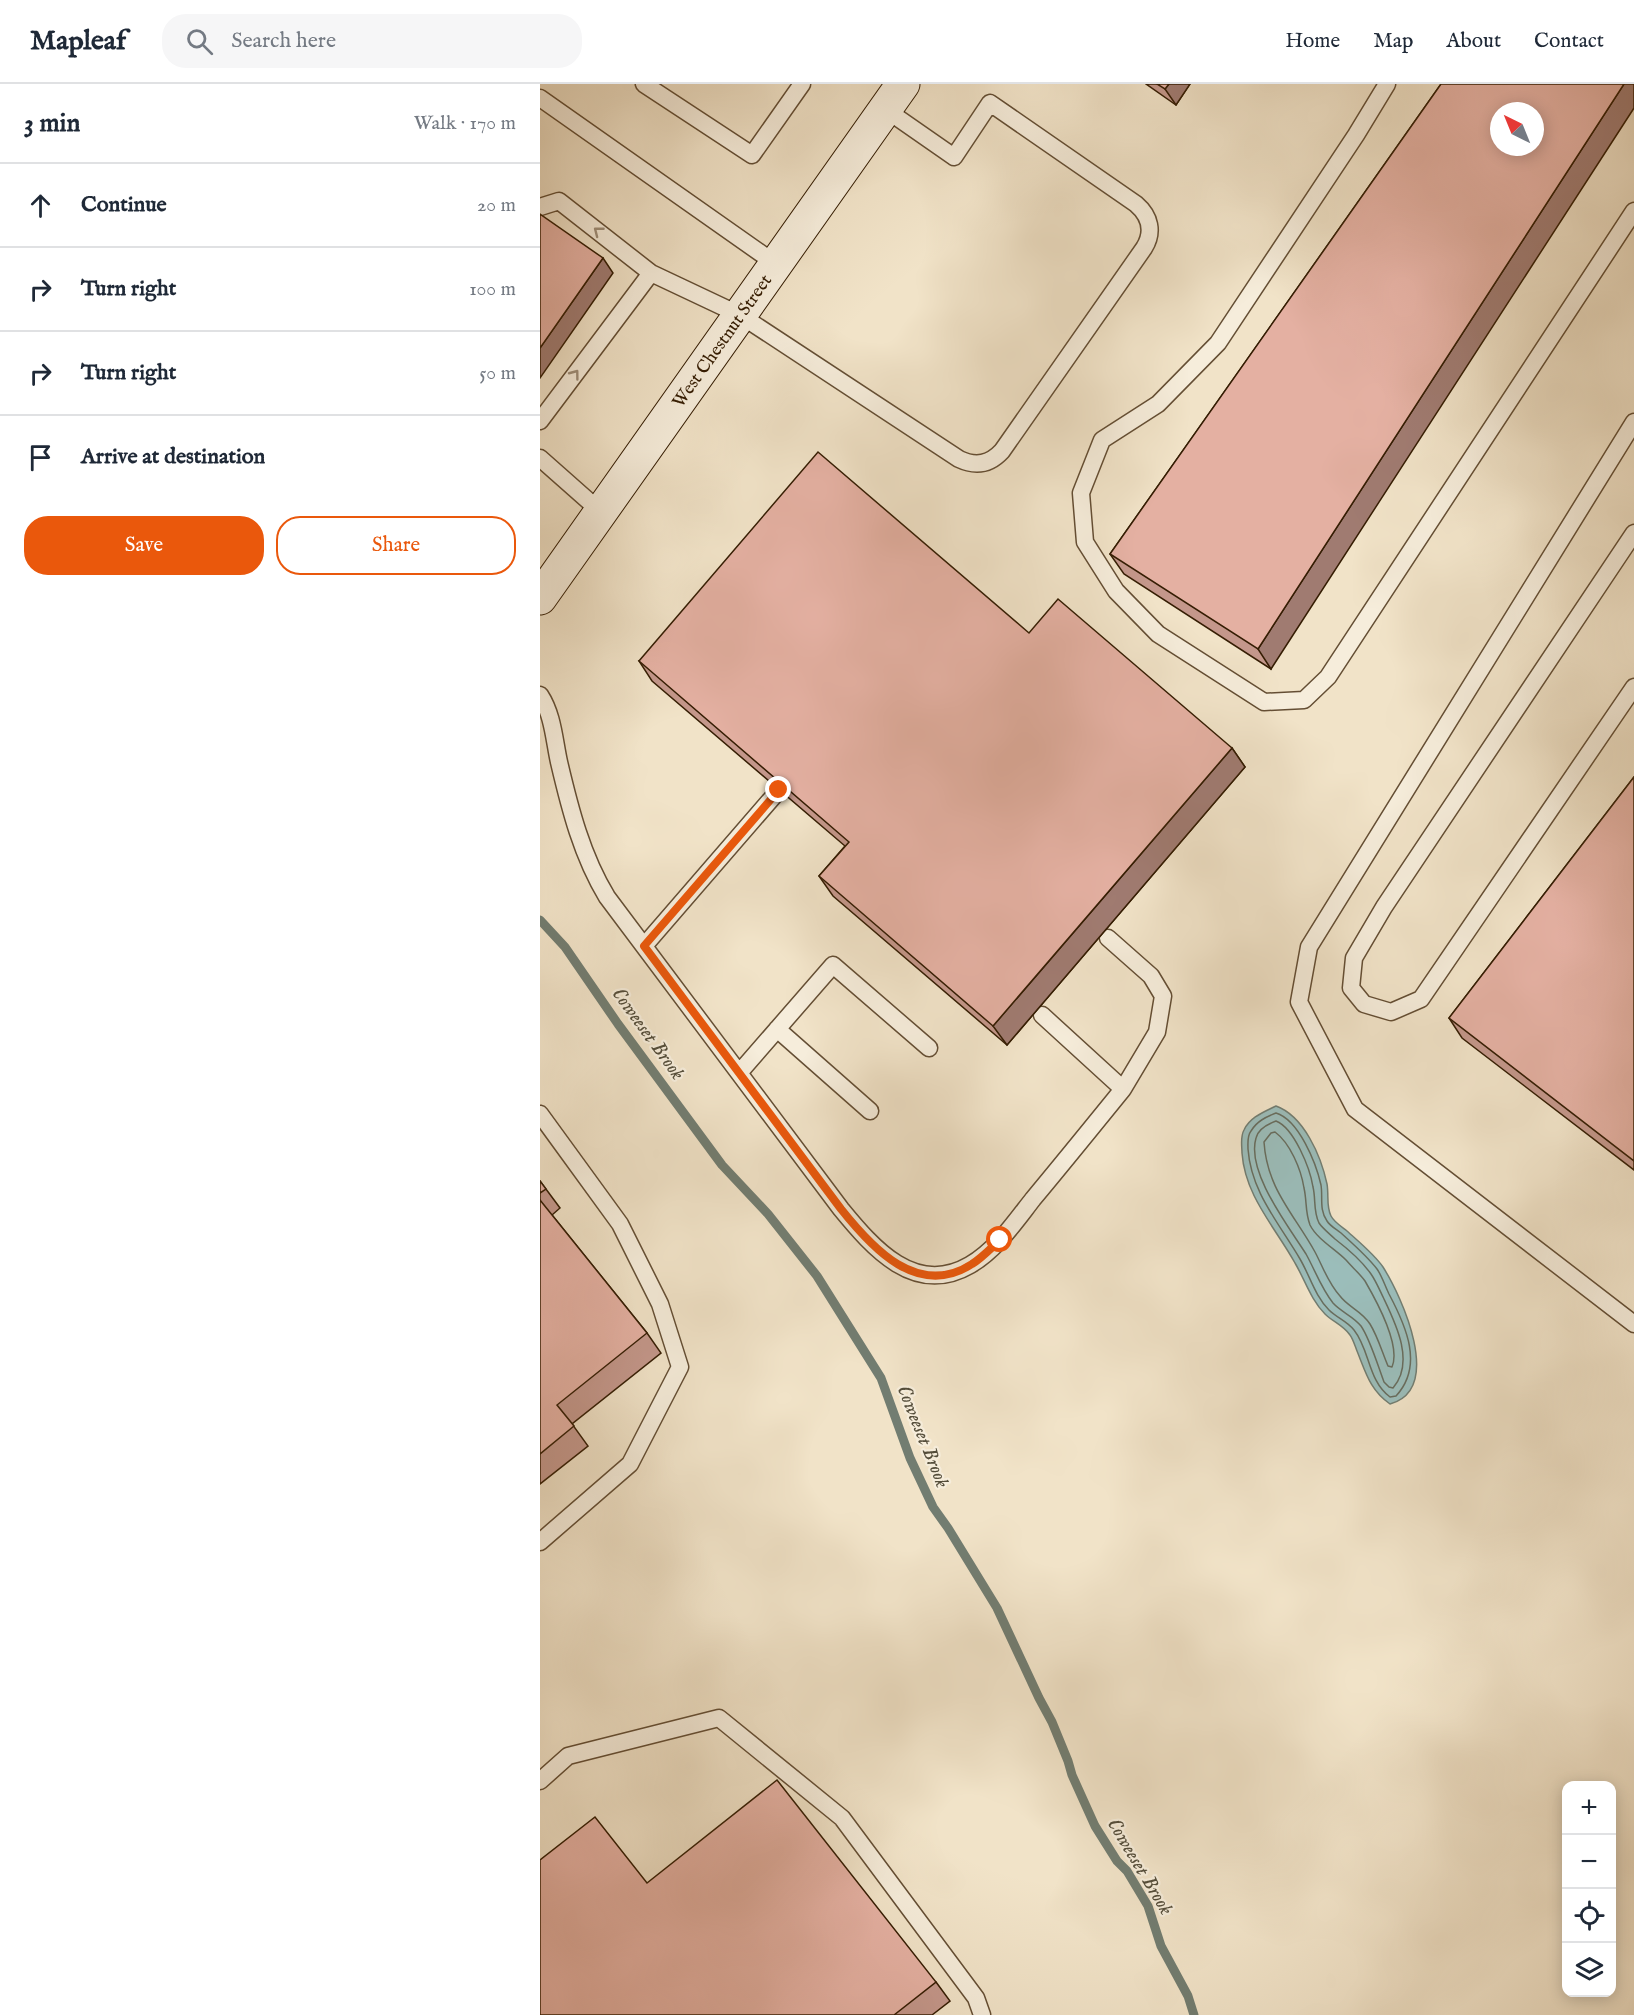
<!DOCTYPE html>
<html lang="en">
<head>
<meta charset="utf-8">
<style>
  :root { --surface:#fff; --page:#f6f6f7; --text:#1f2937; --muted:#747a83; --line:#e0e1e3; --accent:#ea580c }
  body { margin:0; font-family:"IM FELL English",serif; background:var(--page); color:var(--text) }
  .controls { position:absolute; right:18px; bottom:18px; display:grid; overflow:hidden; border-radius:12px; box-shadow:0 3px 15px #0003 }
  .controls button { width:54px; height:54px; display:grid; place-items:center; padding:0; border:0; border-bottom:2px solid var(--line); background:var(--surface); color:var(--text); font:30px sans-serif }
  .compass { position:absolute; left:950px; top:18px; width:54px; height:54px; border-radius:50%; background:var(--surface); box-shadow:0 3px 15px #0003; rotate:317deg }
  .stop { position:absolute; width:18px; height:18px; margin:-14px; border:4px solid #ea580c; border-radius:50%; background:#fff }
  .stop.end { background:#ea580c; border-color:#fff; box-shadow:0 2px 6px #0008 }
  .list { margin:0; padding:0; list-style:none }
  h2 { display:flex; justify-content:space-between; align-items:center; height:78px; margin:0; padding:0 24px; font-size:26px }
  h2 small { font-size:20px; font-weight:400; color:var(--muted) }
  .list li { display:grid; grid-template-columns:39px 1fr auto; gap:18px; align-items:center; box-sizing:border-box; height:84px; padding:0 24px; border-top:2px solid var(--line) }
  .list b { display:block; font-size:22px; white-space:nowrap }
  .list em { font-size:20px; font-style:normal; color:var(--muted) }
  .actions { display:flex; gap:12px; padding:18px 24px }
  .actions a { flex:1; padding:14px 0; border:2px solid var(--accent); border-radius:24px; text-align:center; font-size:21px; color:var(--accent) }
  .actions .main { background:var(--accent); color:#fff }
  .icon { flex:none; width:33px; height:33px; fill:none; stroke:currentColor; stroke-width:2; stroke-linecap:round; stroke-linejoin:round }
  .map { position:relative; flex:none; width:1094px; height:1931px; overflow:hidden }
  header { display:flex; align-items:center; gap:36px; box-sizing:border-box; height:84px; padding:0 30px; background:var(--surface); border-bottom:2px solid var(--line) }
  header strong { font-size:28px }
  nav { display:flex; gap:33px; margin-inline-start:auto; font-size:21px }
  .search { width:420px; height:54px; background:var(--page); display:flex; align-items:center; gap:15px; box-sizing:border-box; padding:0 21px; border-radius:24px; color:var(--muted); font-size:22px }
  main { display:flex }
  aside { flex:1; background:var(--surface) }
  .map>svg:first-child { display:block }
</style>
</head>
<body>
<header>
<strong>Mapleaf</strong>
<div class="search"><svg class="icon" aria-label="search" viewBox="0 0 24 24"><circle cx="10" cy="10" r="6"/><path d="M15 15l6 6"/></svg>Search here</div>
<nav><a>Home</a><a>Map</a><a>About</a><a>Contact</a></nav>
</header>
<main>
<aside>
<h2>3 min<small>Walk · 170 m</small></h2>
<ul class="list">
<li><svg class="icon" aria-label="ahead" viewBox="0 0 24 24"><path d="M12 20V5M6 11l6-6 6 6"/></svg><div><b>Continue</b></div><em>20 m</em></li>
<li><svg class="icon" aria-label="right" viewBox="0 0 24 24"><path d="M7 20v-9h11M14 6l5 5-5 5"/></svg><div><b>Turn right</b></div><em>100 m</em></li>
<li><svg class="icon" aria-label="right" viewBox="0 0 24 24"><path d="M7 20v-9h11M14 6l5 5-5 5"/></svg><div><b>Turn right</b></div><em>50 m</em></li>
<li><svg class="icon" aria-label="arrive" viewBox="0 0 24 24"><path d="M6 21V4h12l-3 4 3 4H6"/></svg><div><b>Arrive at destination</b></div></li>
</ul>
<div class="actions"><a class="main">Save</a><a>Share</a></div>
</aside>
<div class="map">
<svg width="1094" height="1931" viewBox="0 0 1094 1931">
  <rect width="100%" height="100%" fill="#f1e3c8"/>
  <filter id="stains"><feTurbulence type="fractalNoise" baseFrequency=".00333" numOctaves="4"/><feColorMatrix values="0 0 0 0 .2 0 0 0 0 .09 0 0 0 0 .02 0 0 0 .5 -.17"/></filter>
  <radialGradient id="worn" r=".72"><stop offset=".6" stop-color="#630" stop-opacity="0"/><stop offset="1" stop-color="#630" stop-opacity=".3"/></radialGradient>
  <path fill="#9bbdba" stroke="#727d71" stroke-width="1.5" d="M736,1022C764,1032 781,1072 787,1100C789,1111 786,1122 791,1132C794,1138 802,1143 807,1147C819,1158 834,1170 843,1183C862,1213 904,1305 850,1320C830,1306 826,1289 817,1267C815,1262 813,1255 810,1251C803,1241 793,1238 785,1230C771,1216 765,1196 755,1179C735,1143 705,1112 702,1069C702,1062 700,1053 704,1046C710,1033 724,1028 736,1022Z"/>
  <g fill="none" stroke-linecap="round" stroke-linejoin="round">
    <path stroke="#686d5e" stroke-width="1.5" d="M736,1029C759,1036 776,1079 781,1101C783,1113 779,1126 787,1137C790,1142 796,1145 801,1149C813,1160 827,1172 837,1185C842,1192 845,1202 849,1210C866,1242 884,1282 856,1312L850,1313C828,1297 830,1266 814,1246C807,1237 797,1234 789,1226C775,1212 770,1192 760,1175C739,1139 711,1108 708,1065C708,1059 707,1052 711,1047C717,1037 726,1033 736,1029Z
      M736,1037C754,1044 770,1084 773,1103C776,1115 773,1127 779,1139C783,1145 790,1150 795,1155C808,1165 822,1177 831,1190C836,1197 840,1207 844,1215C856,1240 875,1279 853,1304L849,1303L844,1298C838,1282 830,1255 821,1242C813,1232 801,1228 793,1219C781,1204 775,1186 766,1170C749,1143 706,1088 716,1054C718,1045 728,1040 736,1037Z
      M735,1048C750,1059 761,1085 764,1104C767,1117 765,1128 770,1141C777,1155 795,1165 806,1176C812,1183 820,1190 825,1197C836,1216 861,1262 852,1283L848,1282C842,1268 838,1253 830,1240C822,1227 808,1223 800,1212C788,1199 783,1183 775,1168C754,1130 727,1105 724,1058L731,1049Z"/>
    <path stroke="#727d71" stroke-width="9" d="M0,836L25,863L78,940L182,1081L228,1130L277,1192L341,1294L370,1374L393,1423L408,1444L457,1524L499,1614L512,1638L528,1677L532,1691L555,1742L577,1777L587,1787L608,1822L621,1862L648,1912L654,1931"/>
    <defs>
      <path id="service" d="M104,0L212,71L262,0
        M847,0L816,51L678,259L618,320L562,356L541,409L545,458L576,507L618,550L724,618L764,616L788,593L1094,127
        M0,14L236,180
        M0,123L19,117L111,189L0,337
        M111,189L200,231L419,375C436,383 450,380 462,367L604,164C614,148 610,132 596,120L450,19L414,73L345,25
        M1094,338L769,863L759,918L815,1025L1094,1240
        M0,374L61,428
        M1094,449L844,823L814,874L811,904L824,920L851,928L881,915L1094,603
        M0,611C13,631 14,655 19,678C30,725 42,772 67,813L301,1125C333,1164 375,1213 430,1181C456,1166 475,1138 493,1115C523,1079 553,1042 583,1005L502,931
        M568,854L611,892L623,912L617,948L583,1005
        M104,862L239,706
        M237,945L330,1027
        M199,989L293,881L389,964
        M0,1030L80,1140L120,1220L140,1283L90,1380L0,1458
        M0,1697L28,1672L179,1634L302,1734L436,1914L442,1931"/>
      <g id="secondary">
        <path id="s1" d="M0,514L363,0"/>
      </g>
    </defs>
    <use href="#service" stroke="#644e34" stroke-width="19"/>
    <use href="#secondary" stroke="#351d03" stroke-width="35"/>
    <use href="#service" stroke="#f6eddb" stroke-width="16"/>
    <use href="#secondary" stroke="#f6eddb" stroke-width="33"/>
  </g>
  <path fill="#c4978b" stroke="#351d03" stroke-width="1.5" d="M606,0H650L636,21Z
    M901,0L731,585L584,490L570,470Z
    M489,549L692,664L705,683L467,961L293,812L279,792L305,762L112,597L99,577Z
    M1094,693V1086L922,954L909,934Z
    M0,1097L20,1124L12,1131L107,1249L121,1269L32,1340L48,1362L0,1400Z
    M107,1799L396,1898L410,1917L392,1931H0Z"/>
  <path fill="#a07b71" stroke="#351d03" stroke-width="1.5" d="M629,0H650L636,21L625,5Z
    M1084,0H1094V24L731,585L718,565Z
    M63,174L73,189L0,294V264Z
    M692,664L705,683L467,961L453,942Z"/>
  <path fill="#e4b0a2" stroke="#351d03" stroke-width="1.5" fill-rule="evenodd" d="M617,0H629L625,5Z
    M901,0H1084L718,565L570,470ZM959,27H995V63H959Z
    M0,130L63,174L0,264Z
    M278,368L489,549L518,515L692,664L453,942L279,792L309,758L99,577Z
    M1094,693V1077L909,934Z
    M0,1097L6,1105L0,1109Z
    M0,1116L107,1249L17,1321L34,1342L0,1370Z
    M237,1696L396,1898L354,1931H0V1776L55,1733L107,1799Z"/>
  <defs><path id="oneway-chevron" d="M-2-3.5L2.5 0L-2 3.5" fill="none" stroke-width="1.6" stroke-linecap="round" stroke-linejoin="round" transform="scale(1.5)"/></defs>
  <g stroke="#9f8f7a">
    <use href="#oneway-chevron" transform="translate(58 147) rotate(-142)"/>
    <use href="#oneway-chevron" transform="translate(35 290) rotate(-53)"/>
  </g>
  <g fill="none" stroke-linecap="round" stroke-linejoin="round">
    <path stroke="#ea580c" stroke-width="8" d="M239,706L104,862L301,1125C332,1164 378,1215 432,1180C442,1174 451,1164 460,1156"/>
  </g>
  <g text-anchor="middle" stroke-width="4.5" stroke-linejoin="round" paint-order="stroke">
    <g font-size="18" fill="#351d03" stroke="#f6eddb">
      <text dy="6" stroke="none"><textPath href="#s1" startOffset="315">West Chestnut Street</textPath></text>
    </g>
    <g font-size="20" font-style="italic" fill="#544d3a" stroke="#f6eddb">
      <text transform="translate(109 949) rotate(54)" y="7">Coweeset Brook</text>
      <text transform="translate(384 1352) rotate(68)" y="7">Coweeset Brook</text>
      <text transform="translate(601 1782) rotate(59)" y="7">Coweeset Brook</text>
    </g>
  </g>
  <rect width="100%" height="100%" filter="url(#stains)"/>
  <rect width="100%" height="100%" fill="url(#worn)"/>
</svg>
<div class="controls">
<button>+</button>
<button>−</button>
<button><svg class="icon" aria-label="locate" viewBox="0 0 24 24"><circle cx="12" cy="12" r="6"/><path d="M12 2v4M12 18v4M2 12h4M18 12h4"/></svg></button>
<button><svg class="icon" aria-label="layers" viewBox="0 0 24 24"><path d="M12 4l9 5-9 5-9-5zM3 14l9 5 9-5"/></svg></button>
</div>
<svg class="compass" viewBox="-18 -18 36 36"><path d="M0-13l5 13h-10z" fill="#e53935"/><path d="M0 13l5-13h-10z" fill="#747a83"/></svg>
<div class="stop" style="left:460px;top:1156px"></div>
<div class="stop end" style="left:239px;top:706px"></div>
</div>
</main>
</body>
</html>
